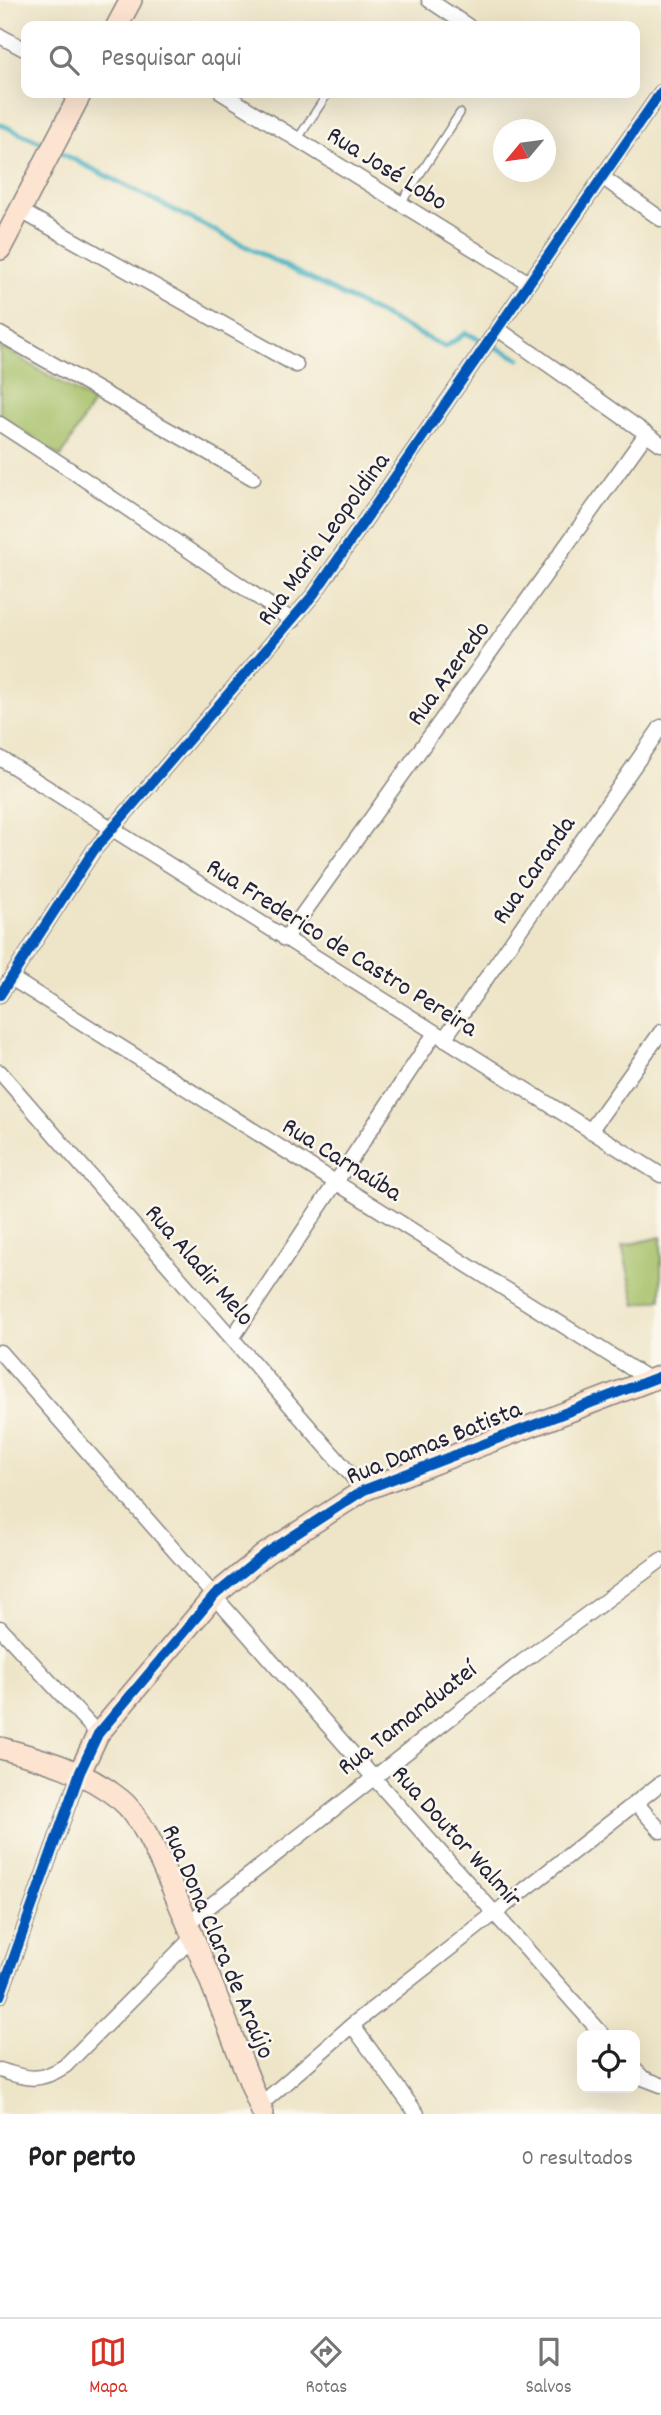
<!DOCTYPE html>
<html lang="pt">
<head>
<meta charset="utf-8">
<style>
  :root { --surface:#fff; --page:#f2f2f2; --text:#202124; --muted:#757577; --line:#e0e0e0; --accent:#d93025 }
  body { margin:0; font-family:Dekko,sans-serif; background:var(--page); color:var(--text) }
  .controls { position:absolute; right:21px; bottom:21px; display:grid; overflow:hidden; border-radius:14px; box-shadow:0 7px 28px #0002 }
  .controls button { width:63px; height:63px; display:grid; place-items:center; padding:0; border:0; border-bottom:2px solid var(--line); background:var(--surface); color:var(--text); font:35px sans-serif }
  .compass { position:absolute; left:493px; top:119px; width:63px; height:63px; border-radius:50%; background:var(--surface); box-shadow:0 7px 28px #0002; rotate:241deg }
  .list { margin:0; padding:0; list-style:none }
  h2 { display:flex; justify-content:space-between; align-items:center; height:91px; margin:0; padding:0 28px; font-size:30px }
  h2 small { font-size:23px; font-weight:400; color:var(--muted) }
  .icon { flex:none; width:38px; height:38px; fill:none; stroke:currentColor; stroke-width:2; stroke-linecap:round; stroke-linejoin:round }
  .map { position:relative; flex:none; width:661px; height:2114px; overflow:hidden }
  .search { position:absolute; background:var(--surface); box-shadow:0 7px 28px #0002; left:21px; right:21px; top:21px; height:77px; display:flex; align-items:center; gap:18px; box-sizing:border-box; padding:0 24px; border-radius:14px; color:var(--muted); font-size:26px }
  .sheet { height:203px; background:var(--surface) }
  nav { display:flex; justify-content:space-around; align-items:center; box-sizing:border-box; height:98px; border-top:2px solid var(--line); background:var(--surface); font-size:19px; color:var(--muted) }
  nav a { display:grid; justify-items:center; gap:4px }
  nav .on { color:var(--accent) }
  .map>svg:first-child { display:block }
</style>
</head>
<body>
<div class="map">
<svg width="661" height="2114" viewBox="0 0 661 2114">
  <rect width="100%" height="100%" fill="#fbf7ec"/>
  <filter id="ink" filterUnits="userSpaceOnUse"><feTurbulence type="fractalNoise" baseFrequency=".0143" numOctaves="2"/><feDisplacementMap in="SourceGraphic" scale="14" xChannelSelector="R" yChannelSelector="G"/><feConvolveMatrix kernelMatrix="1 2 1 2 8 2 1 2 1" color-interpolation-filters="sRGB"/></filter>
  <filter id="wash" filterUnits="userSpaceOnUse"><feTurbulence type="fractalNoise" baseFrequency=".00686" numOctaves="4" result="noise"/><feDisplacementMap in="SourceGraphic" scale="28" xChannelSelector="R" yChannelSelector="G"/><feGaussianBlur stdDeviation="1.57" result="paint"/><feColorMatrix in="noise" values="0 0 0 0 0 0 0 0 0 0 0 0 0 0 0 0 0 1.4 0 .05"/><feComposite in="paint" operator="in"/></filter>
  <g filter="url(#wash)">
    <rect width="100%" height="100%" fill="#eee5c8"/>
    <path fill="#a5c067" stroke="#647151" stroke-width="2" d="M0,346L93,402L61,457L0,416Z
      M661,1237V1299L636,1305L622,1246Z"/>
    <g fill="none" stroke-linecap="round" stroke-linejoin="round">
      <path stroke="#45b1c2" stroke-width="5" d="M0,124L46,145
        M55,150L445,347L466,333L520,359"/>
    </g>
  </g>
  <g filter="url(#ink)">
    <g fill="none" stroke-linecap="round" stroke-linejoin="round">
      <defs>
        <path id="lane" d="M297,140L328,93
          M401,203L460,113"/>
        <path id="street" d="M429,0L468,26
          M0,36L26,50
          M222,93L529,283
          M602,177L661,219
          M21,211L296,365
          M498,329L661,444
          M0,334L253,478
          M0,424L72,471L293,621
          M0,758L661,1175
          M285,939L646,434
          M11,978L650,1380
          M0,995L94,850L314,594L661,92
          M444,1039L661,727
          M0,1072L364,1490
          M590,1131L661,1032
          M233,1337L435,1033
          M0,1352L374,1778L603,2035
          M0,1628L98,1734
          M636,1803L661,1831
          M188,1923L522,1662L661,1560
          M0,1996L80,1772
          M352,2025L417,2114
          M0,2070C28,2079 39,2083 65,2066L193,1937
          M635,2070L643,2078L661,2085
          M260,2105L352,2025L661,1783"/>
        <path id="secondary" d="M117,26L131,0
          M0,249L81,93
          M0,1748C45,1760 84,1770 121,1800C143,1818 160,1861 172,1887C205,1962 232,2039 263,2114
          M80,1772L98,1734L215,1595L265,1554L364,1490L661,1376"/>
      </defs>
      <use href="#lane" stroke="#888482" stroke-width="10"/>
      <use href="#street" stroke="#888482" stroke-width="17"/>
      <use href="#secondary" stroke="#888482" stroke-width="24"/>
      <use href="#lane" stroke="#fff" stroke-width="7"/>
      <use href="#street" stroke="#fff" stroke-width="14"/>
      <use href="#secondary" stroke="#fde4d1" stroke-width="21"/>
      <defs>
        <path id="cycleway" d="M0,995L94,850L314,594L661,92
          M0,1996L80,1772L98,1734L215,1595L265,1554L364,1490L661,1376"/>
      </defs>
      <use href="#cycleway" stroke="#fbf7ec" stroke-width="15"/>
      <use href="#cycleway" stroke="#0057b8" stroke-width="10"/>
    </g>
  </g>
  <g text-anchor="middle" stroke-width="5" stroke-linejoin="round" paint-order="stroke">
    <g font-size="26" fill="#22223b" stroke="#fbf7ec">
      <text transform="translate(388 167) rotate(32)" y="9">Rua José Lobo</text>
      <text transform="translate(322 538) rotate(-54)" y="9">Rua Maria Leopoldina</text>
      <text transform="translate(447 672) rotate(-54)" y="9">Rua Azeredo</text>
      <text transform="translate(532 869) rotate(-55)" y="9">Rua Caranda</text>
      <text transform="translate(343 946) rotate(32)" y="9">Rua Frederico de Castro Pereira</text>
      <text transform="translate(343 1158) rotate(32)" y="9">Rua Carnaúba</text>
      <text transform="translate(201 1264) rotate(49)" y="9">Rua Aladir Melo</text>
      <text transform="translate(433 1441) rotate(-22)" y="9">Rua Damas Batista</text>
      <text transform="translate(406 1717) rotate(-38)" y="9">Rua Tamanduateí</text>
      <text transform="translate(458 1835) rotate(48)" y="9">Rua Doutor Walmir</text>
      <text transform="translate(220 1941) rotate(67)" y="9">Rua Dona Clara de Araújo</text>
    </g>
  </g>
</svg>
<div class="controls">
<button><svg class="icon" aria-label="locate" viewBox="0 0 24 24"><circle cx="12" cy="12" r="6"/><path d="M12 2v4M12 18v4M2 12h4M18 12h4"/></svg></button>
</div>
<svg class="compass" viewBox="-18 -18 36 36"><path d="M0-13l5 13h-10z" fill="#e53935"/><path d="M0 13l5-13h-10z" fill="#757577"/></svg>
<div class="search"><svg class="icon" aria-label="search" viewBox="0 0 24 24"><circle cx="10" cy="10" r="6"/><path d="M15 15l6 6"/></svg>Pesquisar aqui</div>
</div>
<section class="sheet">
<h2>Por perto<small>0 resultados</small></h2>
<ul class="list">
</ul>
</section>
<nav>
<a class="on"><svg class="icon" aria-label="map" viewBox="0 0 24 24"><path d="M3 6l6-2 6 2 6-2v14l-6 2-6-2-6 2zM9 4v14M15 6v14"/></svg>Mapa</a>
<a><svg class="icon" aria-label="directions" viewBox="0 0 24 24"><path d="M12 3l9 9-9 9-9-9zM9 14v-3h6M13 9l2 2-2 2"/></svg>Rotas</a>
<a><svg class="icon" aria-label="saved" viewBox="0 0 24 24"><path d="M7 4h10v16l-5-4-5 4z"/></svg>Salvos</a>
</nav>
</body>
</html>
